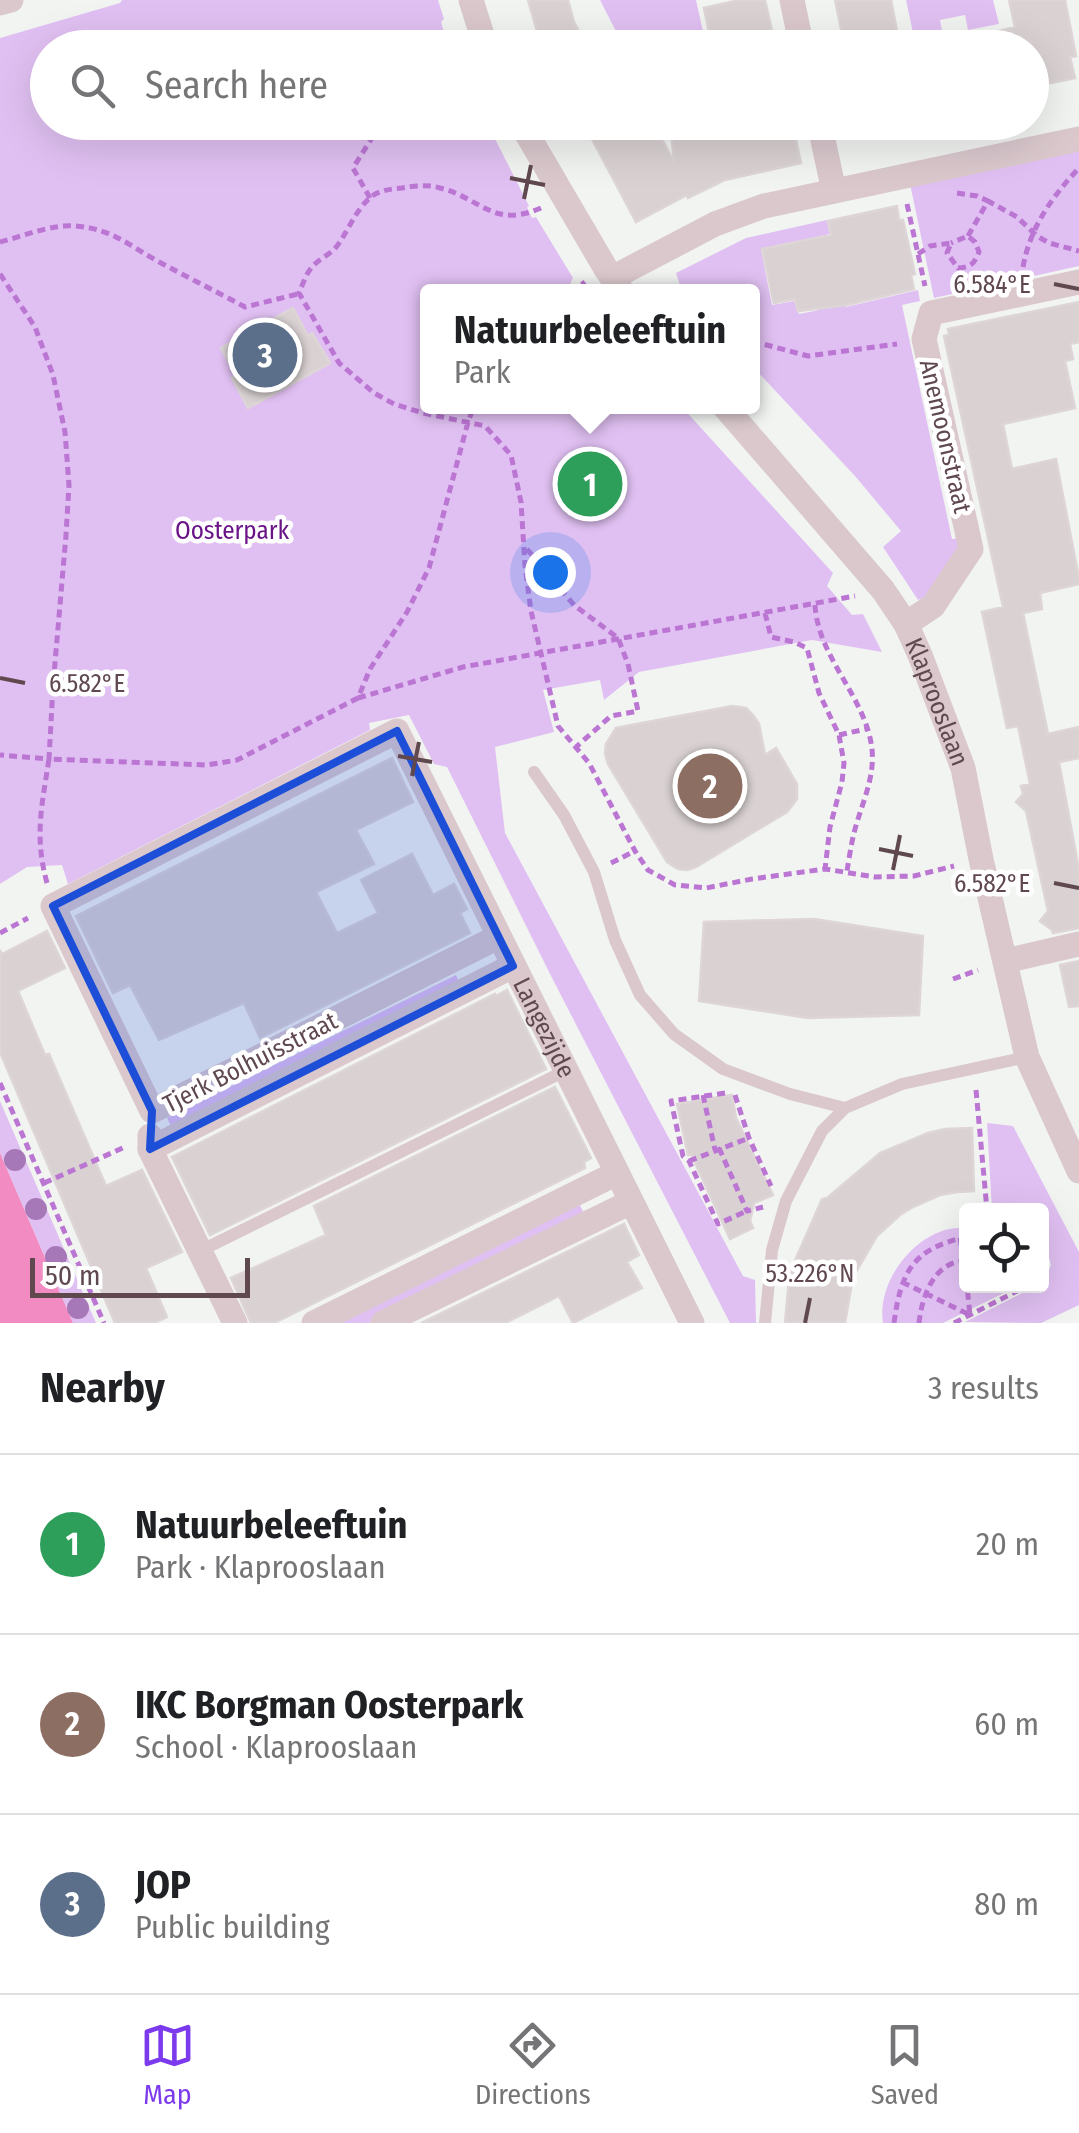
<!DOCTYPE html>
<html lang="en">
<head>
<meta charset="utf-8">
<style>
  :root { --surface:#fff; --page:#f2f2f2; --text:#202124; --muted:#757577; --line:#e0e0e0; --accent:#7c3aed }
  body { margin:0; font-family:"Fira Sans Condensed",sans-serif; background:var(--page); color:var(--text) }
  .controls { position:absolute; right:30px; bottom:30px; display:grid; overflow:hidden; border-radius:10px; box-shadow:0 10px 40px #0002 }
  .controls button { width:90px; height:90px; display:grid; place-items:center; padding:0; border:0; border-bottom:2px solid var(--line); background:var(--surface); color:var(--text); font:50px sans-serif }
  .scale { position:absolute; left:30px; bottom:25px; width:220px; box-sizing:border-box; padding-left:10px; border:5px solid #60484f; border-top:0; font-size:28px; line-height:35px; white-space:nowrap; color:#60484f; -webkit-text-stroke:8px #fff; paint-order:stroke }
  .you { position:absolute; left:550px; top:572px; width:35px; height:35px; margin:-25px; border:8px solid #fff; border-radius:50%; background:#1a73e8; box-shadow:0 0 0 15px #1a73e833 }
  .badge { display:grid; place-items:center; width:65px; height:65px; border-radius:50%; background:var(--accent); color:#fff; font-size:32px; font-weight:700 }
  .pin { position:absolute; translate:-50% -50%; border:5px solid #fff; box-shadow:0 2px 10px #0006 }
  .popup { position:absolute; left:420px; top:284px; width:340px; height:130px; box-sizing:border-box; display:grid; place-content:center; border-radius:10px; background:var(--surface); filter:drop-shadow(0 2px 8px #0005); font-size:32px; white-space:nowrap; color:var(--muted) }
  .popup b { font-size:38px; color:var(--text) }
  .popup::after { content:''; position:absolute; left:50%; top:100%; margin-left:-20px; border:20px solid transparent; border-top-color:var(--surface) }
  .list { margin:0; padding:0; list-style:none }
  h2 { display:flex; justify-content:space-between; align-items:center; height:130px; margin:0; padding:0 40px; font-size:42px }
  h2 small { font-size:32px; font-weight:400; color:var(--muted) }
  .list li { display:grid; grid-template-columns:65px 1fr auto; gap:30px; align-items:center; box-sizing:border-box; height:180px; padding:0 40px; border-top:2px solid var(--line) }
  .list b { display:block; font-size:38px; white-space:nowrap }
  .list p { margin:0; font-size:32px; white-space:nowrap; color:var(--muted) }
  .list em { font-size:32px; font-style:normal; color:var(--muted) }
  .icon { flex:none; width:55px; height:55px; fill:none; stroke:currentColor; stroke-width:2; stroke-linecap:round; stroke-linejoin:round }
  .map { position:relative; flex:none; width:1079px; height:1323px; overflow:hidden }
  .search { position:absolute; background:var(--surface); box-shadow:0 10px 40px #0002; left:30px; right:30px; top:30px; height:110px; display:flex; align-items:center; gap:25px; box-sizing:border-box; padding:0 35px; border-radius:55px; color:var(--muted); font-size:38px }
  .sheet { height:670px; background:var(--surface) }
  nav { display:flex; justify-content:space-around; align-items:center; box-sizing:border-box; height:140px; border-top:2px solid var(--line); background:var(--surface); font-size:28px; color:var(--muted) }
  nav a { display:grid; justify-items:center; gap:5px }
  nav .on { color:var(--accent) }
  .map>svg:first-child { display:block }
</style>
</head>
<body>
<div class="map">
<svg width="1079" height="1323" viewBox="0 0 1079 1323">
  <rect width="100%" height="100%" fill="#f2f4f2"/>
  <path fill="#e0c0f2" d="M122,0H438L444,19L441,22L448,47L48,48V122L487,123L529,206L527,207L532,218L536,217L573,278L569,286L572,291L428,292V406L682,407L833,573L827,586L852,615L863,614L882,652L812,640L639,672L604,700L600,680L543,690L554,732L495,747L505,833L743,1276L755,1280L756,1323H730L550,974L447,767L434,764L409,715L369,723L370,730L68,884L62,865L27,867L0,884V38L120,3Z
    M600,0H696L706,45L701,48L624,47Z
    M906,0H993L999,24L968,30L965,15L940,20L943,37L915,42Z
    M1079,147V266L934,298L910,184Z
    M827,220L830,234L761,249L772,305L794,301L799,314L819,310L817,297L842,291L846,307L918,290L920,301L902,305L952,539L962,538C959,560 939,593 918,600L883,547L901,531L855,476L753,367L752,292L682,291L676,273L746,238Z
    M456,975L460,984L172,1128L167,1118Z
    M0,1101L96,1323H73L0,1153Z
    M987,1123L1013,1126L1079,1252V1305L1041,1323L965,1322L1036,1286H1042L1051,1265L1042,1230V1210H992Z
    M578,1202L583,1211L572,1222L369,1323H327Z
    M966,1227V1286H1018L943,1323H883C877,1286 907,1243 942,1231C949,1228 959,1228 966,1227Z"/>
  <path fill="#f18bc2" d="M0,1153L73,1323H0Z"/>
  <path fill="#d9d1d2" stroke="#ddd5d6" stroke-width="2.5" d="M528,0H568L574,22L588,48H542Z
    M739,0H765L776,48H712L704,8Z
    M835,0H891L898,36L883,40L885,48H845Z
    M1009,0H1065L1076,56L1070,57L1075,78L1032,87V48H968L967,39L1015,27Z
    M583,122H653L674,162L670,122H792L801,163L725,180L688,198L687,195L636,222Z
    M897,206L899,220H903L915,274L911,275L914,289L847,305L798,311L795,299L774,303L762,249L831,235L828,221Z
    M1079,302V342L1070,344L1073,359L1065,361L1075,408L1003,424L1012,469L1056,459L1079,579V584L1040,593L1042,609L1023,613L1048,734L1079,727V758L1059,762L1079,870V928L1053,933L1052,930L1040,921L1048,911L1026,811L1016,802L1023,794L1021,786L1030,784L1018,726L1007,728L982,612L1003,607L944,336L949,335L948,329Z
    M293,308L308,336L312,333L330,363L248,408L232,378L236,376L221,348Z
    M732,706L746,708L754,716L759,724L765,755L776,748L797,784V799L787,812L696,867L687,870L678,869L667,862L608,764L605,754L606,744L616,728Z
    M392,758L413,802L356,830L374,864L316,892L337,933L378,913L361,880L412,854L433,895L454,884L467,909L460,913L470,933L260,1038L244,1003L159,1040L130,985L113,993L76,916Z
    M814,919L923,936L919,1015L808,1018L699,1001L704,922Z
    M47,931L65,968L18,991L45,1055L49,1054L106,1186L142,1170L182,1252L146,1268L167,1317L154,1323H115L0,1052V950L2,954Z
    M1079,961V1006L1069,1007L1060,965Z
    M507,990L546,1069L210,1235L172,1157L495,994L496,996Z
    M555,1087L591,1158L584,1162L585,1168L274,1323H251L231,1278L326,1235L314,1206Z
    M732,1095L736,1118L773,1195L754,1203L750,1221L753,1228L730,1239L691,1154L688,1155L677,1104Z
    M972,1128L974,1191L957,1192L940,1195L913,1207L900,1215L877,1236L853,1277L845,1323H785L789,1279L794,1263L822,1199L827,1198L880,1153L928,1133L945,1129Z
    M624,1224L639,1255L627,1262L642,1288L573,1323L559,1296L505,1323H421Z"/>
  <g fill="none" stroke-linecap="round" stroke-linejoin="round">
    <path stroke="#bb75d2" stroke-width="5" stroke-dasharray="8 5" stroke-linecap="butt" d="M957,193L977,196L988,201
      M370,198L353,168L382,122
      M907,204L925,286
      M541,208C493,229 481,198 440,188C427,184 414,186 402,188C391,189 381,190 372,196C355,210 349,230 337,246C330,255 320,258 313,266C306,273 303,284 299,293L339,363L374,393L394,404L423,413L485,426L511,455L521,502L525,566L531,611L558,726L589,763L635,851L648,870L675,885L706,888L752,879L825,869L875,877L914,876L954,866
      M968,236L988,201L1017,217L1037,236L1049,243L1079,251
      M0,242C24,236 51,224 76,226C113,229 131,247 161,263C189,278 217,292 245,307L298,294
      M918,254L930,246L951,243L947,253L958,268C971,267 974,264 979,252L975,242L968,236L951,243
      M1023,267C1030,228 1051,198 1079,168
      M0,274L35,327L53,375L65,432L69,485L66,535L53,686L49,759L0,755
      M571,292L585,282
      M752,346L763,344L808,356L897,344
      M527,549L574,605L618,638L628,664L638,711L611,716L576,747
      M815,605C818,658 866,697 872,749C875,779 861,805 854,833C851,845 849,859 847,871
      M765,613L771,637L794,642L807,648L819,693L839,735L844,763L842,782L830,827L825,869
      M358,698L463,667L855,596
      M839,735L866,729
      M611,863L635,851
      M47,883C34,836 42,805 49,759L207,765L237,760L358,698L370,669L407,612L429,568L468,422L474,406
      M0,933L28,918
      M953,979L978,970
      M0,1083L104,1323
      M976,1090L987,1210
      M725,1093L671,1101L683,1156L689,1161L718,1224L747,1211
      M703,1095L715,1150
      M735,1095L749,1138L771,1186
      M719,1148L747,1211L763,1207
      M689,1161L749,1138
      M44,1183L125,1147
      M960,1238L966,1280
      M1042,1244L1045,1258L1042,1276
      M902,1282L970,1315L967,1286
      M894,1323C901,1271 913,1249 966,1237
      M919,1323C922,1296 934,1261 966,1261
      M954,1323L1027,1286"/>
    <path stroke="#dac8cd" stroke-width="12" d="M534,772L564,815L594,872L615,940L640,995L674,1034L723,1069L790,1094L845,1108
      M208,1247L565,1071
      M765,1323L772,1250L786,1201L822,1131L845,1108L902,1084L1027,1057"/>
    <g stroke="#dac8cd" stroke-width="25">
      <path d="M471,0L486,48"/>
      <path d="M792,0L802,48"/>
      <path d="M0,3L11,0"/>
      <path d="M520,122L606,269L620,288"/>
      <path d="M819,122L834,191"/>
      <path d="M612,278L715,224L764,206L1079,139"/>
      <path id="s1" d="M724,406L883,590L906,624L920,655L963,768L981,859L1027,1057L1079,1171"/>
      <path d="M906,624L933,606L971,549L924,339L931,313L1079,282"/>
      <path id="s2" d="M498,937L152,1111L53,906L397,731L692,1323"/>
      <path d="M1005,961L1079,944"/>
      <path d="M150,1136V1149L235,1323"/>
      <path d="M150,1149L513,966"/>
      <path d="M314,1323L617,1173"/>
      <path d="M383,1323L631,1202"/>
    </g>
  </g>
  <g fill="#a778b7">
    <circle cx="15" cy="1160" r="11"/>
    <circle cx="36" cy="1209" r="11"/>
    <circle cx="56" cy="1257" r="11"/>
    <circle cx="78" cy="1308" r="11"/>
  </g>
  <path fill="#1d4ed8" fill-opacity="0.2" stroke="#1d4ed8" stroke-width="8" stroke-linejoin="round" d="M397,731L513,966L150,1149L152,1111L53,906Z"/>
  <path fill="none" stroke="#60484f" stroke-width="4" d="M510,178L545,185M524,199L531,165M1054,284L1079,289M0,678L25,683M398,756L432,762M412,776L419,742M879,849L913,856M893,870L900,835M1054,883L1079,888M805,1323L810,1298"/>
  <g text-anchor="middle" stroke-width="9" stroke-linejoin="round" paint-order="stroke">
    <g font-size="25" fill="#60484f" stroke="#fff">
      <text transform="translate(946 436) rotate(77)" y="9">Anemoonstraat</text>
      <text dy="9" stroke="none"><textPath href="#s1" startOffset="368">Klaprooslaan</textPath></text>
      <text dy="9" stroke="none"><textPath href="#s2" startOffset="1332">Langezijde</textPath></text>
      <text transform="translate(250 1062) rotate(-27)" y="9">Tjerk Bolhuisstraat</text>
    </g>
    <g font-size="25" fill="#6a1387" stroke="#fff">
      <text x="232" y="539">Oosterpark</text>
    </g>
  </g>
  <g font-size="25" text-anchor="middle" fill="#60484f" stroke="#fff" stroke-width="9" stroke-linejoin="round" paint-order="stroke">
    <text x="992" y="293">6.584°E</text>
    <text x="87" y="692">6.582°E</text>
    <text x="992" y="892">6.582°E</text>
    <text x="810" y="1282">53.226°N</text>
  </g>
</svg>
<div class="controls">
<button><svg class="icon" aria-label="locate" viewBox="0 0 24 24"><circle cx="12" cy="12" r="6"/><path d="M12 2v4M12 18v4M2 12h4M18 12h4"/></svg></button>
</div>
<div class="scale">50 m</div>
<div class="you"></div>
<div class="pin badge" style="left:590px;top:484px;background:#2e9e5b">1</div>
<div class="popup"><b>Natuurbeleeftuin</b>Park</div>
<div class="pin badge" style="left:710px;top:786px;background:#8d6e63">2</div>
<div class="pin badge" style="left:265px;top:355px;background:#5c6f8a">3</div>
<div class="search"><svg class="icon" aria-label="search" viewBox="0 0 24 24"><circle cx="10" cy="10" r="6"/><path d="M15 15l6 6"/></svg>Search here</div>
</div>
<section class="sheet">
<h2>Nearby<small>3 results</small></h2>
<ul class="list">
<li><span class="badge" style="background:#2e9e5b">1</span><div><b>Natuurbeleeftuin</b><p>Park · Klaprooslaan</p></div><em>20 m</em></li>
<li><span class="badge" style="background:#8d6e63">2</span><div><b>IKC Borgman Oosterpark</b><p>School · Klaprooslaan</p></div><em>60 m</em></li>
<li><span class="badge" style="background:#5c6f8a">3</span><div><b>JOP</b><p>Public building</p></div><em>80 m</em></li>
</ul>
</section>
<nav>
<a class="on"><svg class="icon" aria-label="map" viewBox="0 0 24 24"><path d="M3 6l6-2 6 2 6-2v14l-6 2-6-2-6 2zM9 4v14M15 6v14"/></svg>Map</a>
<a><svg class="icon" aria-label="directions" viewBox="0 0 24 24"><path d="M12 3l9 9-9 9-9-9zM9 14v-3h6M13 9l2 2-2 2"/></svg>Directions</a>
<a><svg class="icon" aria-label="saved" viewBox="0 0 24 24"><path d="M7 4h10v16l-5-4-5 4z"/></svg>Saved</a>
</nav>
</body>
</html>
